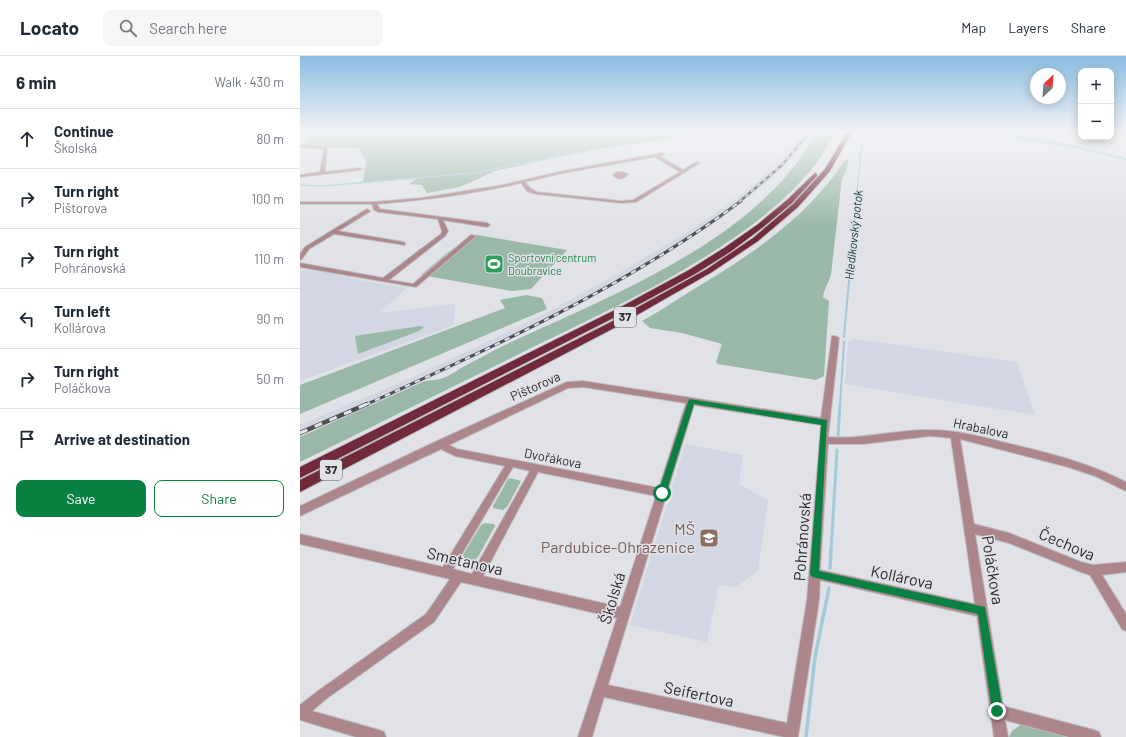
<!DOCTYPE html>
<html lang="en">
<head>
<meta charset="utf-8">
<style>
  :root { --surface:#fff; --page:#f6f6f7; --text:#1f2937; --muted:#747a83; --line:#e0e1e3; --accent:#0b8043 }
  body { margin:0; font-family:Barlow,sans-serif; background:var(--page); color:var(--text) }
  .controls { position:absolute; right:12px; top:12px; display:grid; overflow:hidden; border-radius:8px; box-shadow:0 2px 10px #0003 }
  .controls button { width:36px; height:36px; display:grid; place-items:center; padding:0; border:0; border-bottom:1px solid var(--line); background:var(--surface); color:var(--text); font:20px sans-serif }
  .compass { position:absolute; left:730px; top:12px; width:36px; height:36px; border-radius:50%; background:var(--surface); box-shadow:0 2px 10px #0003; rotate:26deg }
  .stop { position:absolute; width:12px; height:12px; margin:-9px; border:3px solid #0b8043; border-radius:50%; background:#fff }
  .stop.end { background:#0b8043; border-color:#fff; box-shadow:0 1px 4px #0008 }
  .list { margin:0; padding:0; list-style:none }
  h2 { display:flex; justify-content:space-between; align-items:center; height:52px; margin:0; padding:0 16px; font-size:17px }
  h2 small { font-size:13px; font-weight:400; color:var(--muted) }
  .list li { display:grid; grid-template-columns:26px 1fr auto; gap:12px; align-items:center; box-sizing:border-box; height:60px; padding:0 16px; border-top:1px solid var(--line) }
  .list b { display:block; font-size:15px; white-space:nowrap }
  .list p { margin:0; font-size:13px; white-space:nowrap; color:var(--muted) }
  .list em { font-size:13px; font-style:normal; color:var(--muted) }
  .actions { display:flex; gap:8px; padding:12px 16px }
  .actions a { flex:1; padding:9px 0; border:1px solid var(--accent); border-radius:8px; text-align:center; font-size:14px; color:var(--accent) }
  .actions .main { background:var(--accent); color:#fff }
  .icon { flex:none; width:22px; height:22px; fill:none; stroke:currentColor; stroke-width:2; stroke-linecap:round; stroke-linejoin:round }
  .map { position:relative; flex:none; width:826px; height:681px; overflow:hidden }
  header { display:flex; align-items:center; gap:24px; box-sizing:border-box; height:56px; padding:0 20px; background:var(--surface); border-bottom:1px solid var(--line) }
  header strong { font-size:19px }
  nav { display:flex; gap:22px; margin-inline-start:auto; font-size:14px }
  .search { width:280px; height:36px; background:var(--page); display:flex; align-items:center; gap:10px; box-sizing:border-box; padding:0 14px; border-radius:8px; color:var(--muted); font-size:15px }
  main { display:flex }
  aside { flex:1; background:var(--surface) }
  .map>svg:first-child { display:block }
</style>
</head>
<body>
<header>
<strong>Locato</strong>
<div class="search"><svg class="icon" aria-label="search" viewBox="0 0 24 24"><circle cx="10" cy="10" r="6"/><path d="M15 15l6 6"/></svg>Search here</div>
<nav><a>Map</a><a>Layers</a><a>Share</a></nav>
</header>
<main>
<aside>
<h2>6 min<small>Walk · 430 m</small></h2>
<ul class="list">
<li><svg class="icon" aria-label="ahead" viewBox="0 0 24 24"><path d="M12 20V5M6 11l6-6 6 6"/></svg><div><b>Continue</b><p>Školská</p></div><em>80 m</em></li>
<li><svg class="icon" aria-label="right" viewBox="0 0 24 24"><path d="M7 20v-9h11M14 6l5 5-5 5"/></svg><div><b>Turn right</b><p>Pištorova</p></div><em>100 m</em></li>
<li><svg class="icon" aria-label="right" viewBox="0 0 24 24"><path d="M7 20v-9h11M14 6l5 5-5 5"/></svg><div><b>Turn right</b><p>Pohránovská</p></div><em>110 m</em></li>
<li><svg class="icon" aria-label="left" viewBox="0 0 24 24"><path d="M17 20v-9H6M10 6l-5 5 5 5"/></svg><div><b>Turn left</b><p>Kollárova</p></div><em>90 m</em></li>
<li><svg class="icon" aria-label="right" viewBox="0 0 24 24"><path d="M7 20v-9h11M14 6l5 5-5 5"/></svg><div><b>Turn right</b><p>Poláčkova</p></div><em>50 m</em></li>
<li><svg class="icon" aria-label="arrive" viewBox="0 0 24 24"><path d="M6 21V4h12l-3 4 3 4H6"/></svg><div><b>Arrive at destination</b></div></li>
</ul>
<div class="actions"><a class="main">Save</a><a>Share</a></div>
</aside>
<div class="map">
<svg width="826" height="681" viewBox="0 0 826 681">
  <rect width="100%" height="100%" fill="#e0e2e7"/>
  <path fill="#d3d7e3" d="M505,76H513L492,102L468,126L413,168L361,202L309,233L206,286L125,325L0,381V369L108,323L168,295L252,254L321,216L397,170L443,137L478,106Z
    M11,213L51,220L49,222L106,232L80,257L155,248L154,269L0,325V215Z
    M556,283L717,306L735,359L545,328L548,286Z
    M385,388L443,399L439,428L468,444L458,515L436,531L419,529L407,586L330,569L367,449L371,444L373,437L372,432Z"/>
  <path fill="#9ab8a7" d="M11,76H416L286,95L195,115L160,131L127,137L122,129L109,128L118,122L63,127L66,105L58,92H1L10,80Z
    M516,76H535C490,176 311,252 215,300C144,335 72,371 0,406V381L125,325C131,324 137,324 143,322C149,320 155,316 161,312C177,304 192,295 207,288C310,240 462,182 516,76Z
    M672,76C722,76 776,90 826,102V104L774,92Z
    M545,104H548C548,109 546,118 542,122L531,219C528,228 525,231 523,241L529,245L524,320L516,324L418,308L416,306L422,288L382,277L350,272L342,265C357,257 371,247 386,238C446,202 506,164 545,104Z
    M177,179L267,194L231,233L212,235L121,219L147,197Z
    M226,239L242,242L247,253L0,358V329L205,252L200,244Z
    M120,270L124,271L119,275L58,298L55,280Z
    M211,422L221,425L207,451L203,454L193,452V450L208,423Z
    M185,467L194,468L195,470L178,501L175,504L164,502L163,499L181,469Z
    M723,667L775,681H709L712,675Z"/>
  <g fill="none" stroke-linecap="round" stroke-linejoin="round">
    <path stroke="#a1cbd8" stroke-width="1.5" d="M683,76L773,91L826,103
      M0,129L22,130L174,117L287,95V86L281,76
      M556,146L561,94L565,76"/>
    <path stroke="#a1cbd8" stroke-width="2" d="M544,281L556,145
      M540,349L544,286"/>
    <path stroke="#a1cbd8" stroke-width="3" d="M538,381L540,348
      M531,495L537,394"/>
    <path stroke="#a1cbd8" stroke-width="3.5" d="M530,512L531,494
      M506,681L515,601L529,532"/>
    <defs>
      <path id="minor" d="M0,89L27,91L25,116L60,112L62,113L60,114L0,121V119L20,116L24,93L0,91Z
        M362,97L364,98L363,99L359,100L383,114L396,106L400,107L336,146L321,147L236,138L227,135L221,127C174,138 125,144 77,148L80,153L187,167L190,169L187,171L143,164L148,175L145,180L89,224L113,228L171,179L176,180L116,231L0,211V207L83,222L141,178L142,175L138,163L79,156L74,154L72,148H0V146H74L121,142L203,129L263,115ZM355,101L380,116L333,144L321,145L237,136L231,133L225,126L263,117Z
        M316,116H323L328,118C324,124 317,124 313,119Z
        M67,153L70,155L69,156L38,175L103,186L105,187V189L34,178L9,193L2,203L0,204V198L5,191Z
        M532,280H535L539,282L528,381C563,384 596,373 631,374C655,374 679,380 702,386C745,396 787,406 826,426V435L795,420L768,411L660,383L674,468L709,477L781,506L793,509L826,506V516L802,519L826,558V575L822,573L790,519L781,516L709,487L675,478L703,650L794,674L799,676L801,681H769L705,664L708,681H694L677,560L520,524L519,544L498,681H484L304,641L292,681H278L317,562L161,526L134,566L26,643L12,655L79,674L84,676L86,681H56L0,664V649L18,635L126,558L150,523L0,488V478L143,511L205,410L155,400L141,393L0,460V450L137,385L267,326L283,325L521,362ZM283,331L386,347L359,432L157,393L149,389L268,332ZM394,349L521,369L507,544L487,667L308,629ZM630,380L651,382L675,548L520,514L528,388H563ZM213,411L230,415L172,518L153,513ZM238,416L356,440L320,551L183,520Z"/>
      <path id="trunk" d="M547,76H552L530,115L498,151L458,185L412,216L316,271L0,436V424L309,267L407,213L453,182L493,148L525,113Z
        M515,117L517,118V120L492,147L462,172L430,196L395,218L323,257L0,422V411L317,253L389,214L424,192L457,169L487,144Z"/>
    </defs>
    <use href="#minor" stroke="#bcbec2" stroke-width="2"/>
    <use href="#trunk" stroke="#bcbec2" stroke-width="2"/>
    <use href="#minor" fill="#ad868b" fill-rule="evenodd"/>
    <use href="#trunk" fill="#702a39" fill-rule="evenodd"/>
    <defs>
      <path id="rail-far2" d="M439,146L481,110L510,76"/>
      <path id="rail-far1" d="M65,349C194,291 327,230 441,145"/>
      <path id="rail" d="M0,377L67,348"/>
    </defs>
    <use href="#rail-far2" stroke="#4e4f51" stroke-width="2.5"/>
    <use href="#rail-far1" stroke="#4e4f51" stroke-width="3"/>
    <use href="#rail" stroke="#4e4f51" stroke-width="4.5"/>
    <use href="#rail-far2" stroke="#e0e2e7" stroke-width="1.5" stroke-dasharray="4" stroke-linecap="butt"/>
    <use href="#rail-far1" stroke="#e0e2e7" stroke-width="2" stroke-dasharray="5.5" stroke-linecap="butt"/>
    <use href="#rail" stroke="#e0e2e7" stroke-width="3" stroke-dasharray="8" stroke-linecap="butt"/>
  </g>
  <linearGradient id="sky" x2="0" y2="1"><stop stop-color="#8bbde2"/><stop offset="0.44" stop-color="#f1f2f4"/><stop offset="1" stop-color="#f1f2f4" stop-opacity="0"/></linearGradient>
  <rect width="826" height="171" fill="url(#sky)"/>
  <path fill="#0b8043" d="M389,343L527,364L519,515L685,551L703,655L701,658L697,660L694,658L692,655L678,558L512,521L510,518L521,369L394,348L366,437L362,440L360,439L358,437Z"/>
  <defs>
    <symbol id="stadium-square" viewBox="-11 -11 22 22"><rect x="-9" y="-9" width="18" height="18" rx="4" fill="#2e9e5b" stroke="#e0e2e7"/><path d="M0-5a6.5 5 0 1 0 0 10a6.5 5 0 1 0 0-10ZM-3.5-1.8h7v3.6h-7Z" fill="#fff"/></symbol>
    <symbol id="school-square" viewBox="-11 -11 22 22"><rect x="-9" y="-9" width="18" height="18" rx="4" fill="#8d6e63" stroke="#e0e2e7"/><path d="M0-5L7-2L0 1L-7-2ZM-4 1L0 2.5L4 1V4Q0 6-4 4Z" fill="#fff"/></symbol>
  </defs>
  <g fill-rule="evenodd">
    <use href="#stadium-square" x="183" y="197" width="22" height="22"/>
    <use href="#school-square" x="398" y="471" width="22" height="22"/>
  </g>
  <g text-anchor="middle" stroke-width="3" stroke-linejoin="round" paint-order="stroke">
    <g font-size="11" fill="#27864d" stroke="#e0e2e7" text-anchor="start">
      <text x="208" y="206">Sportovní centrum<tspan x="208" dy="13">Doubravice</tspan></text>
    </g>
    <g font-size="12" font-style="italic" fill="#103742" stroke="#e0e2e7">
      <text transform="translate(554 179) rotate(-84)" y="4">Hledíkovský potok</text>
    </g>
    <g fill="#e0e2e7" stroke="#616366" stroke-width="1">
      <rect x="314" y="251" width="22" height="20" rx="3"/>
      <rect x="20" y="404" width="22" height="20" rx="3"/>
    </g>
    <g font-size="12" font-weight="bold" fill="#2b2c2e">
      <text x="325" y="265">37</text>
      <text x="31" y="418">37</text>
    </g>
    <g font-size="13" fill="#2b2c2e" stroke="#e0e2e7">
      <text transform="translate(235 330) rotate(-24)" y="5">Pištorova</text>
      <text transform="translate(681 372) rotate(12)" y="5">Hrabalova</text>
      <text transform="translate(253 402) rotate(11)" y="5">Dvořákova</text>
    </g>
    <g font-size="16" fill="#785e54" stroke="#e0e2e7" text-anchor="end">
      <text x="395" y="479">MŠ<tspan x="395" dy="18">Pardubice-Ohrazenice</tspan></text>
    </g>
    <g font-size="16" fill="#2b2c2e" stroke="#e0e2e7">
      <text transform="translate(502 481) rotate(-86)" y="6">Pohránovská</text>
      <text transform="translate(767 488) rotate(23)" y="6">Čechova</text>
      <text transform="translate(165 505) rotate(13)" y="6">Smetanova</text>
      <text transform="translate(693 514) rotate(81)" y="6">Poláčkova</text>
      <text transform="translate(602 521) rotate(12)" y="6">Kollárova</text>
      <text transform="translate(312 542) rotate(-73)" y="6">Školská</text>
      <text transform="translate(399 638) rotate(12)" y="6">Seifertova</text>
    </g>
  </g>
</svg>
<div class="controls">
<button>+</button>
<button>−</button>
</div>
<svg class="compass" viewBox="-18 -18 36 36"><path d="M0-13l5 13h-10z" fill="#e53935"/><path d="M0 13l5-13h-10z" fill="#747a83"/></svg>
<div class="stop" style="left:362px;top:437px"></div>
<div class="stop end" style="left:697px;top:655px"></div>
</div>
</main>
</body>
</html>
